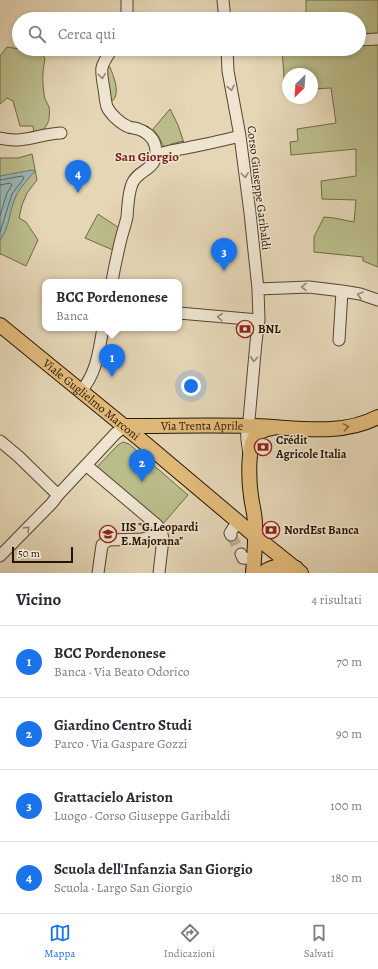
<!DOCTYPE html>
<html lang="it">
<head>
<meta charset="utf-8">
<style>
  :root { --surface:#fff; --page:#f2f2f3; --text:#2b2b33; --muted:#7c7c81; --line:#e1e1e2; --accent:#1a73e8 }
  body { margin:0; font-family:Alegreya,serif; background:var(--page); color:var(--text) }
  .compass { position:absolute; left:282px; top:68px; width:36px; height:36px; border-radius:50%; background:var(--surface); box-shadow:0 2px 6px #0003; rotate:205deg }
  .scale { position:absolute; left:12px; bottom:10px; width:61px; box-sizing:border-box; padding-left:4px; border:2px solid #261403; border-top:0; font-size:11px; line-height:14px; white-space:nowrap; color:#261403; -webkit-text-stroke:3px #eee4d0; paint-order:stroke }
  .you { position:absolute; left:191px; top:386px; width:14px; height:14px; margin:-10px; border:3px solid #fff; border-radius:50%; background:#1a73e8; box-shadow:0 0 0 6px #1a73e833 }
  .badge { display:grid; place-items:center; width:26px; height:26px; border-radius:50%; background:var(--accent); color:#fff; font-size:13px; font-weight:700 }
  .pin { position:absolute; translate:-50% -33px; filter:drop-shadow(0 1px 2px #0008) }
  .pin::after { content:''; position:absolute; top:21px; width:14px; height:12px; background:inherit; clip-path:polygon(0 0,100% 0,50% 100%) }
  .popup { position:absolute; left:42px; top:279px; width:140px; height:52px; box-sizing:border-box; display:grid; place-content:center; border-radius:8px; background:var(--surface); filter:drop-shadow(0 1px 3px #0005); font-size:13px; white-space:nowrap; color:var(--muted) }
  .popup b { font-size:15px; color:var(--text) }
  .popup::after { content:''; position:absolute; left:50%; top:100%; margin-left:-8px; border:8px solid transparent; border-top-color:var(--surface) }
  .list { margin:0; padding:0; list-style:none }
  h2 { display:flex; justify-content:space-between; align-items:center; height:52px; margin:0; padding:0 16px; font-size:17px }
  h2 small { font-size:13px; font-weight:400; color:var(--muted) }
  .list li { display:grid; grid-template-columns:26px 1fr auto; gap:12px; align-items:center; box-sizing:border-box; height:72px; padding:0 16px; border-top:1px solid var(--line) }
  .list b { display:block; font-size:15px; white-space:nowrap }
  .list p { margin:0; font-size:13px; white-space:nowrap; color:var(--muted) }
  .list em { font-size:13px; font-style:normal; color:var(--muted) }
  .icon { flex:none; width:22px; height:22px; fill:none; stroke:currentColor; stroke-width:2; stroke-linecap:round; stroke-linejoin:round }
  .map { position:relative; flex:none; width:378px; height:573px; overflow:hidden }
  .search { position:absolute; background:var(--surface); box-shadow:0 2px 6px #0003; left:12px; right:12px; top:12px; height:44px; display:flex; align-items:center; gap:10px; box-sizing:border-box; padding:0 14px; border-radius:22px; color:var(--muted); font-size:15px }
  .sheet { height:340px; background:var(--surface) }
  nav { display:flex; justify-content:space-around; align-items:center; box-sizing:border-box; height:56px; border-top:1px solid var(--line); background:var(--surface); font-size:11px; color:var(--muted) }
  nav a { display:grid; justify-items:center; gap:2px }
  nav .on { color:var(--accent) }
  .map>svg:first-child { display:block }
</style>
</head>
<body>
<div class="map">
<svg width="378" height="573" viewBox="0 0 378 573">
  <rect width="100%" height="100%" fill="#e5d6b6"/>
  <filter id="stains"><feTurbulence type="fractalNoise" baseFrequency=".005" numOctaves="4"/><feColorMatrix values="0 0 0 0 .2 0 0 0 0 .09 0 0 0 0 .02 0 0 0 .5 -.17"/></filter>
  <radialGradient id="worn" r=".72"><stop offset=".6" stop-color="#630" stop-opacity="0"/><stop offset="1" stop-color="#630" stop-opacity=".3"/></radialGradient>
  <path fill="#babc8a" stroke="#706846" d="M306,0H378V267L363,261V257L314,252V237L324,217L334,218L354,222L356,200L322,199L321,181L356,176V149L291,155L290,142L298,141L297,129L336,123L331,88L312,89V74H288V91H285L282,49H359V19H306Z
    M7,47L39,52L45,58C44,66 42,74 43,83C43,88 44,94 45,99C46,102 48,104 49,107C51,120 47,131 34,134L33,126H20L13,101L7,98L0,104V56Z
    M106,65L110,67C113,75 120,91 114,99C114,100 110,102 109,103Z
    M170,109L178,125L184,143L183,141L171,144V145L164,147L159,137L153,129Z
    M32,154L37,180L27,193L22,205L19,218L26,222L38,240L26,266L1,254L0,255V158H18Z
    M98,214L119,228L113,250L85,238Z
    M123,442L129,444L188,495L162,525L96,468L118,445Z"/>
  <path fill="#99b7b8" stroke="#6b7670" d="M32,170L35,171C29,178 19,189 16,196C9,210 10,228 0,240V176Z"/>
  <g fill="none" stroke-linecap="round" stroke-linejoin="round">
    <path stroke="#60665e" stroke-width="1" d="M0,180L22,176L24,178L12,194L0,232
      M0,185L10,183L12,185L7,193L0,216"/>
    <path stroke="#bfaf92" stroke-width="11" stroke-dasharray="11 5.5" stroke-linecap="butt" d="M231,535L241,554"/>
    <defs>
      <path id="minor" d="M127,0V19
        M223,0L225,19
        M359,40L378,39
        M227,49L228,71L240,136L250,213L258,289L259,320L256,342L249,420C245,431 247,442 249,453
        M0,138C24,144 38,134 61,133
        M155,156C166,150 179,150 191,147C208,144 224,140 240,136
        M112,282C114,269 117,256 120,243C122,234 125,226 127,217C128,205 128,194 132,184C138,168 161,171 155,145C153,137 145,131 138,129C135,128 132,128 129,127C121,124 111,115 107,107C105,101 105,94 104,89C100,67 100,67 112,49
        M258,289L309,287L342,291L360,294L378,300
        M179,313L259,320
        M339,340L342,291
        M81,391C97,373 99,350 103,328
        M0,441L18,456L58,495
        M86,465L157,525L162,534L163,539L159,573
        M231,535L230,533L238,521
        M241,554L243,558L254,559
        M0,556L52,503L58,495L116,433L125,426
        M98,573L102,545L108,540L142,539L162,534"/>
      <g id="major">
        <path id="s1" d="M0,325L147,445L255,536L301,573"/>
        <path id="s2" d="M125,426H137C174,426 211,425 248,426C290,426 338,438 378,417"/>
        <path d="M253,573C254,557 256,540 255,524C255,514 252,505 251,496C249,483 247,446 256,436C260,430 266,429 272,428"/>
        <path d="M263,573C272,565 284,565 296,568"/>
      </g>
    </defs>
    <use href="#minor" stroke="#564430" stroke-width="13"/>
    <use href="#major" stroke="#261403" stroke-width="16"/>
    <use href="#minor" stroke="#eee4d0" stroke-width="11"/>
    <use href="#major" stroke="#e2bb7b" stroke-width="14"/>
  </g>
  <defs><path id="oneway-chevron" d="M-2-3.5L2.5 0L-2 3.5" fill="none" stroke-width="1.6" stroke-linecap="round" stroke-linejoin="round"/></defs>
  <g stroke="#948674">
    <use href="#oneway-chevron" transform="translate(102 76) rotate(84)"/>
    <use href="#oneway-chevron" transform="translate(231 88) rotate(79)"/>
    <use href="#oneway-chevron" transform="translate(245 175) rotate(83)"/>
    <use href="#oneway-chevron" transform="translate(304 287) rotate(179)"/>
    <use href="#oneway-chevron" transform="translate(360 295) rotate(-165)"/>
    <use href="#oneway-chevron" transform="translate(220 317) rotate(-175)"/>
    <use href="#oneway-chevron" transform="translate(254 359) rotate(95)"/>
    <use href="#oneway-chevron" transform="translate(27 529) rotate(-46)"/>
  </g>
  <use stroke="#84683f" href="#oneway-chevron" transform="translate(346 427) rotate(-10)"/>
  <defs>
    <symbol id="bank-ring" viewBox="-11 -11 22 22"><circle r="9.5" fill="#eee4d0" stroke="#8f2418" stroke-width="1.5"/><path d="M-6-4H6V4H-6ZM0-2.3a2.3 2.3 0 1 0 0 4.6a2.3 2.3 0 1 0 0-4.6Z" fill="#8f2418"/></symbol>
    <symbol id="school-ring" viewBox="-11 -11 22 22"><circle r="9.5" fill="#eee4d0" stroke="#8f2418" stroke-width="1.5"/><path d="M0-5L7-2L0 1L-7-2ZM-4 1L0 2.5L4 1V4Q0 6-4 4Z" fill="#8f2418"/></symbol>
  </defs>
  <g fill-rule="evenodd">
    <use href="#bank-ring" x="235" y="319" width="20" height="20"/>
    <use href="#bank-ring" x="253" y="437" width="20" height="20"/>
    <use href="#bank-ring" x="261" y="520" width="20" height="20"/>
    <use href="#school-ring" x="98" y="524" width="20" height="20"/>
  </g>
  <g text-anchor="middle" stroke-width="3" stroke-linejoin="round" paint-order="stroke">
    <g font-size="12" fill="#261403" stroke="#eee4d0">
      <text transform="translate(259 188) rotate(83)" y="4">Corso Giuseppe Garibaldi</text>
      <text dy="4" stroke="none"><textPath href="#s1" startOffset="118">Viale Guglielmo Marconi</textPath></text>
      <text dy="4" stroke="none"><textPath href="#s2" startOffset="77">Via Trenta Aprile</textPath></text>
    </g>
    <g font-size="12" font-weight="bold" fill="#261403" stroke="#eee4d0" text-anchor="start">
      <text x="258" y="333">BNL</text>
      <text x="276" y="444">Crédit<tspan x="276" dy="14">Agricole Italia</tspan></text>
      <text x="121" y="531">IIS "G.Leopardi<tspan x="121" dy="14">E.Majorana"</tspan></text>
      <text x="284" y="534">NordEst Banca</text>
    </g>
    <g font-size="13" font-weight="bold" fill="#7a1f14" stroke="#eee4d0">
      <text x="147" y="161">San Giorgio</text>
    </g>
  </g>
  <rect width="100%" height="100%" filter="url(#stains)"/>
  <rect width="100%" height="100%" fill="url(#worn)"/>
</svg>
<svg class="compass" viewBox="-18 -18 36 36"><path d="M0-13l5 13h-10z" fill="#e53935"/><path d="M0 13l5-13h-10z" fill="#7c7c81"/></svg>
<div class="scale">50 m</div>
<div class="you"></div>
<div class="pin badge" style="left:112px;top:377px">1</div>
<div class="popup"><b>BCC Pordenonese</b>Banca</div>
<div class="pin badge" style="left:142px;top:482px">2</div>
<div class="pin badge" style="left:224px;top:271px">3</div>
<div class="pin badge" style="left:78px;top:193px">4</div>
<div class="search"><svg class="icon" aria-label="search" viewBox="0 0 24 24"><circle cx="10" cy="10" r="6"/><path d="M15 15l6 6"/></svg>Cerca qui</div>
</div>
<section class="sheet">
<h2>Vicino<small>4 risultati</small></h2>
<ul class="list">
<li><span class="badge">1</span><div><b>BCC Pordenonese</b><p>Banca · Via Beato Odorico</p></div><em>70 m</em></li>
<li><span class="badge">2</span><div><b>Giardino Centro Studi</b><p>Parco · Via Gaspare Gozzi</p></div><em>90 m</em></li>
<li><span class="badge">3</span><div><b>Grattacielo Ariston</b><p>Luogo · Corso Giuseppe Garibaldi</p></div><em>100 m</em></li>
<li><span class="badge">4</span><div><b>Scuola dell'Infanzia San Giorgio</b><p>Scuola · Largo San Giorgio</p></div><em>180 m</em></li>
</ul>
</section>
<nav>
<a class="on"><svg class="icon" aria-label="map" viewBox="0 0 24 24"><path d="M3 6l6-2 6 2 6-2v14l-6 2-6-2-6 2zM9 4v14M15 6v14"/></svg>Mappa</a>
<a><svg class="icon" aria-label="directions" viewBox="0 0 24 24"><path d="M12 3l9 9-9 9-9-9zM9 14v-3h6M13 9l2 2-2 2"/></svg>Indicazioni</a>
<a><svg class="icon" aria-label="saved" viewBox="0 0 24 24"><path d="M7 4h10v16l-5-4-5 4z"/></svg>Salvati</a>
</nav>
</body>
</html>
